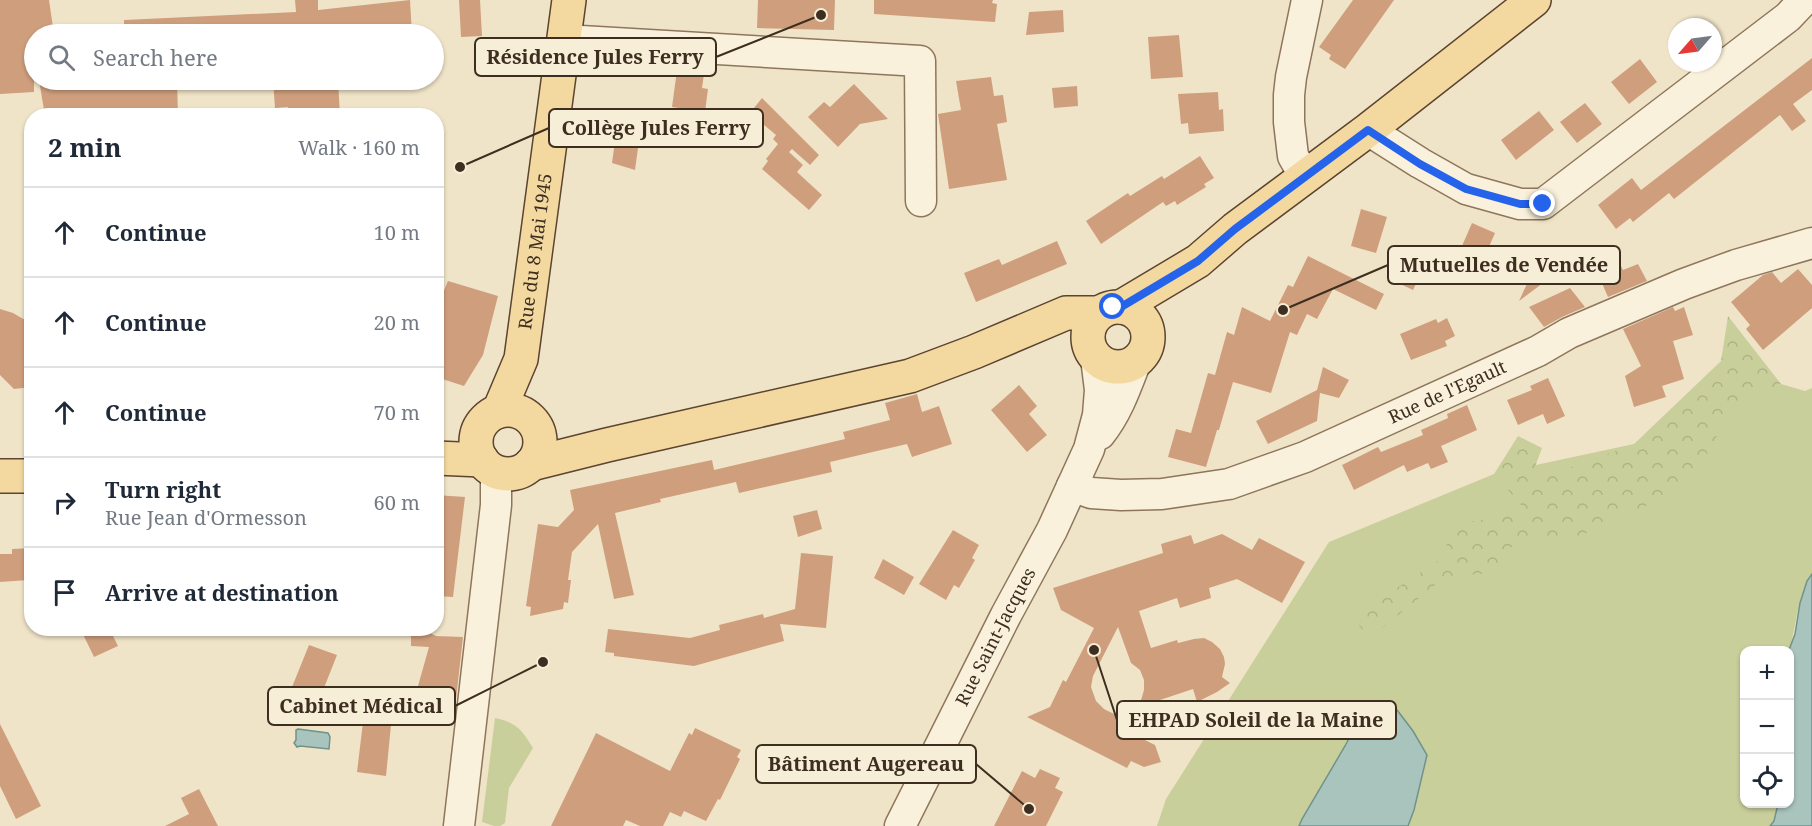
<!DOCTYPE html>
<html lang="en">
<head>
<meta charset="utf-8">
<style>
  :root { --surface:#fff; --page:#f2f2f3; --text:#1f2937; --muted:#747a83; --line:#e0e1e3 }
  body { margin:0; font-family:"Noto Serif",serif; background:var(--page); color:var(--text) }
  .controls { position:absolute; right:18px; bottom:18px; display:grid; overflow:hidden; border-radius:12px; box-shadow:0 2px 4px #0004 }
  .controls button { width:54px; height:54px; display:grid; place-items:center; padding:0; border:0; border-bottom:2px solid var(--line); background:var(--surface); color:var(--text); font:30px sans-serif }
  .compass { position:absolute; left:1668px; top:18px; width:54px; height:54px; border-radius:50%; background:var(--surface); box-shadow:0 2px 4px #0004; rotate:242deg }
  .stop { position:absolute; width:18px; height:18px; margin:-14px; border:4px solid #2563eb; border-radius:50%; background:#fff }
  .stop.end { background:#2563eb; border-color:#fff; box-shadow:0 2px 6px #0008 }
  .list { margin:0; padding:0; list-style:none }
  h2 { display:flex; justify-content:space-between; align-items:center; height:78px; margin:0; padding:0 24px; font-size:26px }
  h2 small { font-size:20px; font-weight:400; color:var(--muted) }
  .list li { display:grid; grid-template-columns:39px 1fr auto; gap:18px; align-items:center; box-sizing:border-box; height:90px; padding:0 24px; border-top:2px solid var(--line) }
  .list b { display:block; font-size:22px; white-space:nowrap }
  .list p { margin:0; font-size:20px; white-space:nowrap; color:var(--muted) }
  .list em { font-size:20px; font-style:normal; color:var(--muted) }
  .icon { flex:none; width:33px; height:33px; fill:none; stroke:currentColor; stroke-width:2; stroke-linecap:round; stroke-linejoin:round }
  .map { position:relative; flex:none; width:1812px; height:826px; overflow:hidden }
  .search { position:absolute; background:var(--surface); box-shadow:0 2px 4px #0004; left:24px; top:24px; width:420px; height:66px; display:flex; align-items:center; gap:15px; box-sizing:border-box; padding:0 21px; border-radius:33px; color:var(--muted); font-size:22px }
  .panel { position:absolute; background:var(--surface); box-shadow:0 2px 4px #0004; left:24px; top:108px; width:420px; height:528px; border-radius:24px }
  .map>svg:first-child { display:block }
</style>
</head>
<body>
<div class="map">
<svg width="1812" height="826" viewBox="0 0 1812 826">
  <defs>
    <pattern id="forest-crowns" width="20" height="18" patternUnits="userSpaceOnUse" patternTransform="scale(1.5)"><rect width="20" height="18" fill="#c9cf9b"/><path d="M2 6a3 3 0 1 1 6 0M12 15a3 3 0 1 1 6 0" fill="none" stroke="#aeb285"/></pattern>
  </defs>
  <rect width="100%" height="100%" fill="#f0e4c8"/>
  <path fill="#c9cf9b" d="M1781,384L1805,391L1812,388V576C1796,596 1797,627 1789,650H1744V804H1778L1774,821L1770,826H1408L1414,810L1426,755L1365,709L1345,746L1302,819L1299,826H1157L1166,799L1329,542L1494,474L1634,444Z
    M495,718C516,722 522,730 533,748L509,788L505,823L500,826H494L482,822Z"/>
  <path fill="url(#forest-crowns)" d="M1728,316L1781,384L1734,406L1686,490L1633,511L1581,536L1507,548L1497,573L1446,576L1369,639L1353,617L1441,559L1455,524L1528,513L1494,474L1518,436L1542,448L1529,483L1634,444L1721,361Z"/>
  <path fill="#a9c4bc" stroke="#6f938a" stroke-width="1.5" d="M1812,574V826H1770L1774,821L1778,804H1790V757L1792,745L1790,719L1789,650L1795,634L1800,603L1807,581Z
    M1381,704L1397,710L1413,731L1427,755L1414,810L1408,826H1299L1302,819L1345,746L1365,708Z
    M298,729L328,733L330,737L329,749L300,746L297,747L294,743L296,740V730Z"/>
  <path fill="#cf9f7d" d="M0,0H49L54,34H34V92L0,94Z
    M295,0H318V10L410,0L412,34H124V20L296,12Z
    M459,0H480L482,36L461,37Z
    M758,0H835L834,30L757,28Z
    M874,0H993L992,3L997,4L995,22L874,14Z
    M1353,0H1394L1345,69L1329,59L1331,55L1319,47Z
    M1063,10L1064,32L1026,35L1029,12Z
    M1179,35L1183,77L1151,79L1148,37Z
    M1812,58V90L1793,104L1806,121L1792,131L1780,115L1674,199L1669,193L1633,222L1630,218L1616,229L1598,205L1632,178L1641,190Z
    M1640,59L1657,82L1629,104L1611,82Z
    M677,70L704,74L702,88L708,89L705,112L672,107Z
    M991,77L994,96L1003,95L1007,122L997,124L1007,180L949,189L938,114L961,110L956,81Z
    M39,80H177L178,116H45Z
    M273,80H338L340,116H289L288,107L275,108Z
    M854,84L888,119L860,124L838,147L808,117L824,102L830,107Z
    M1077,86L1078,106L1054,108L1052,88Z
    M1218,92L1219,110L1223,109L1224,131L1189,134L1188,123L1181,124L1178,94Z
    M762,98L819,155L810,165L792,149L789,152L803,165L797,172L822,195L809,210L762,169L768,161L766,159L778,144L773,139L776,135L750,113Z
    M1585,103L1602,124L1577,143L1560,122Z
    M1539,111L1554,130L1516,160L1501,140Z
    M619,112L652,117L648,142L639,141L635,170L612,163Z
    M1200,156L1214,178L1204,184L1206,187L1177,205L1175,201L1166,206L1163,202L1101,244L1086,221L1128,193L1130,196L1162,176L1164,179Z
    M1361,209L1387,217L1376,253L1351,246Z
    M1472,223L1495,233L1478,272L1455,262Z
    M1057,241L1067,264L976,302L964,273L999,259L1002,265Z
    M1308,256L1384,294L1376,310L1333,289L1317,319L1307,314L1297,335L1290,332L1271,393L1233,382L1219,430H1217L1206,467L1168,457L1176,429L1191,433L1208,373L1215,375L1227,332L1234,335L1242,307L1270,321L1288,285L1293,287Z
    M1404,261L1424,267L1413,290L1394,281Z
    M1537,262L1559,271L1519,301Z
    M1620,264L1623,270L1638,264L1647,281L1608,297L1598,274Z
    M1798,269L1812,285V308L1763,350L1746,329L1750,325L1731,302L1763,275L1772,272L1781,283Z
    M448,281L498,296L483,355L464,386L436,377V309Z
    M1570,288L1585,307L1562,317L1544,327L1529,307Z
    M1673,307L1675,311L1684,307L1693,335L1673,341L1684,379L1662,386L1666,397L1634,407L1625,376L1641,366L1623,329Z
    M0,309L13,313L32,324V387L14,389L0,375Z
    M1447,318L1455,336L1445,341L1447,346L1411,360L1400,334L1436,319L1438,323Z
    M1323,367L1349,380L1339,398L1320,393L1317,421L1268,444L1256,421L1317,390Z
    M1548,378L1565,416L1547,424L1543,414L1518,425L1507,400L1532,390L1530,386Z
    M1019,385L1037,406L1029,414L1047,435L1027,452L991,410Z
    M917,394L922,412L939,406L952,444L912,457L907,444L830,462L832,472L739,493L736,482L660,499L661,502L615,513L634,595L614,599L598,524L572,552L568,580H571L568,603L564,602L563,609L530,616L531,607L526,606L538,524L558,527L574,510L570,490L712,460L714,470L845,439L843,432L890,420L885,403Z
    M1467,405L1477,430L1441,446L1448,462L1431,469L1428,463L1407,472L1404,465L1354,490L1342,465L1378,447L1381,452L1423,435L1421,430L1448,418L1447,414Z
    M436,495L465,497L453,597L436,596Z
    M817,510L822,529L798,537L793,516Z
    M953,530L979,545L972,558L975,560L959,588L954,585L946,600L919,584Z
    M1222,534L1252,550L1259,538L1305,562L1282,603L1237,579L1209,588L1211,598L1180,608L1177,598L1139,611L1151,648L1177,640L1178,643L1194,639L1204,638L1212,642L1220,649L1224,657L1225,664L1222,677L1230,683L1217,692L1197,702L1193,689L1139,707L1144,690V680L1140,670L1131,663L1118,627L1093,676L1091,687L1096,701L1104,709L1146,730L1143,739L1155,745L1161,762L1144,767L1131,761L1127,768L1027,717L1050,707L1063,680L1066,682L1094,628L1061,610L1053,588L1163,553L1161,544L1191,535L1194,544Z
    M32,548V569H28L29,580L0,582V554H12V549Z
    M801,553L833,556L826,628L780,624L784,641L694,666L614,656V653L605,652L608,629L690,638L720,630L719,625L763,614L764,618L795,609Z
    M883,559L914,577L904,595L874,578Z
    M80,628H109L118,646L94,657Z
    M411,628H420L436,636L463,637L455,708L418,686L429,647L411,646Z
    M309,645L337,655L320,698L292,687Z
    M363,722L391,725L386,776L357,772Z
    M0,724L41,806L16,819L0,786Z
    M695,728L741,750L737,757L740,759L720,800L718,799L706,821L684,811L681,817L670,812L663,826H640L626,820L623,826H551L596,733L670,771L689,733L692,735Z
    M1040,769L1060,778L1055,788L1063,792L1046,826H994L1022,771L1035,778Z
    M199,789L218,826H165L189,814L181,798Z"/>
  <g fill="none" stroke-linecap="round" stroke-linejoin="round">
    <defs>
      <g id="minor">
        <path d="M564,40L920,61L921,201"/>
        <path d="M1368,130L1420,163L1466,189L1520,204H1543L1788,17L1804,0"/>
        <path d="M1305,177L1293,156L1289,122V95L1291,77L1307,0"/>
        <path d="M1100,434C1117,413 1126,387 1136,361"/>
        <path id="s1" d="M1072,486L1091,493L1121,495L1162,494L1229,484L1305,457L1538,351L1569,333L1684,284L1736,265L1812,243"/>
        <path d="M459,826L496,505V472"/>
        <path id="s2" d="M900,826L1006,615L1052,530L1089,449L1098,415L1100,390L1096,358"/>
      </g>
      <g id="major">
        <circle cx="1118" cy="337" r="30"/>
        <path d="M1121,307L1198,261L1235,229L1368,130L1534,0"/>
        <circle cx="508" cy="442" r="32"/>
        <path id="s3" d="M499,411L521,359L569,0"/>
        <path d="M436,458L482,460"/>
        <path d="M531,464L607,445L910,376L974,352L1066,313H1099"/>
        <path d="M0,476H32"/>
      </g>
    </defs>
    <use href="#minor" stroke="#8d765c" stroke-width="33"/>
    <use href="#major" stroke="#5b4430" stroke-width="36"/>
    <use href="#minor" stroke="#faf1dc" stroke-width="30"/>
    <use href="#major" stroke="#f3d9a0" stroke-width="33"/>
  </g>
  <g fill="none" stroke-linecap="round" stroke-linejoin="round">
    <path stroke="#2563eb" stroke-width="8" d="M1113,307H1121L1198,261L1235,229L1368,130L1420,164L1466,189L1520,204H1543"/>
  </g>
  <g text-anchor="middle" stroke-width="5" stroke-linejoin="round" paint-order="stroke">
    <g font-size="18" fill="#3d2e20" stroke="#f7eed8">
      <text dy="6" stroke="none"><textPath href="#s3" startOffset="165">Rue du 8 Mai 1945</textPath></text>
      <text dy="6" stroke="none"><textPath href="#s1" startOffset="396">Rue de l'Egault</textPath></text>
      <text dy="6" stroke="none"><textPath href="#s2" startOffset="212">Rue Saint-Jacques</textPath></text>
    </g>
  </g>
  <path fill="none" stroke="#3d2e20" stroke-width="2" d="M821 15L716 57M460 167L549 128M1283 310L1388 265M543 662L455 706M1094 650L1117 720M1029 809L976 764"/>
  <g fill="#3d2e20" stroke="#f7eed8" stroke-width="2">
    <circle cx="821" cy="15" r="6"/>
    <circle cx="460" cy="167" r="6"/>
    <circle cx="1283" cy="310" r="6"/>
    <circle cx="543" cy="662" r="6"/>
    <circle cx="1094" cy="650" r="6"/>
    <circle cx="1029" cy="809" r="6"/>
  </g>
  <g fill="#f7eed8" stroke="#3d2e20" stroke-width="2">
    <rect x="475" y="38" width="241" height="38" rx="6"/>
    <rect x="549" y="109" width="214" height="38" rx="6"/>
    <rect x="1388" y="246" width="232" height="38" rx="6"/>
    <rect x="268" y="687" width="187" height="38" rx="6"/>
    <rect x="1117" y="701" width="279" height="38" rx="6"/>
    <rect x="756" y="745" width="220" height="38" rx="6"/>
  </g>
  <g font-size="20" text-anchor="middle" font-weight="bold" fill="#3d2e20">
    <text x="595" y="64">Résidence Jules Ferry</text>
    <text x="656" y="135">Collège Jules Ferry</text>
    <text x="1504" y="272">Mutuelles de Vendée</text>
    <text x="361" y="713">Cabinet Médical</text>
    <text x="1256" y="727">EHPAD Soleil de la Maine</text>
    <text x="866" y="771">Bâtiment Augereau</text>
  </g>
</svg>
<div class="controls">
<button>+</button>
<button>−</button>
<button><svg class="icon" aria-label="locate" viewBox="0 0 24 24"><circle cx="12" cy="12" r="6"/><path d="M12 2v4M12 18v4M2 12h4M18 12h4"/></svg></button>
</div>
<svg class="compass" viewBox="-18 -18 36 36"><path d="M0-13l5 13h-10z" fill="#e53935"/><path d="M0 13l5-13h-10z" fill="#747a83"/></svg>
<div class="stop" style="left:1113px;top:307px"></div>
<div class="stop end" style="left:1543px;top:204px"></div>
<div class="search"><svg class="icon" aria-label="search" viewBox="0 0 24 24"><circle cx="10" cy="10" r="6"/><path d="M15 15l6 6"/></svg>Search here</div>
<section class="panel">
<h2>2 min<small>Walk · 160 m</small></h2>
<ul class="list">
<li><svg class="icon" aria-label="ahead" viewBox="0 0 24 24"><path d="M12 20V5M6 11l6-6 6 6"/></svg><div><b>Continue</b></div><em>10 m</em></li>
<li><svg class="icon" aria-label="ahead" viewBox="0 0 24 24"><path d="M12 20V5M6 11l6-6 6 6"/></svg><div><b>Continue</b></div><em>20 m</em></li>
<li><svg class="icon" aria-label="ahead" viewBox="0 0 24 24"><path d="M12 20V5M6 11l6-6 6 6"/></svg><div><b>Continue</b></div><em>70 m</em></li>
<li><svg class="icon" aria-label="right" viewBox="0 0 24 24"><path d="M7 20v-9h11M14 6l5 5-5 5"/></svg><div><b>Turn right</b><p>Rue Jean d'Ormesson</p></div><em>60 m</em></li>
<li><svg class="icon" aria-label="arrive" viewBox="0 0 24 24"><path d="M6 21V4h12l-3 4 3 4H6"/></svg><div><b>Arrive at destination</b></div></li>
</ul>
</section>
</div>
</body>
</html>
